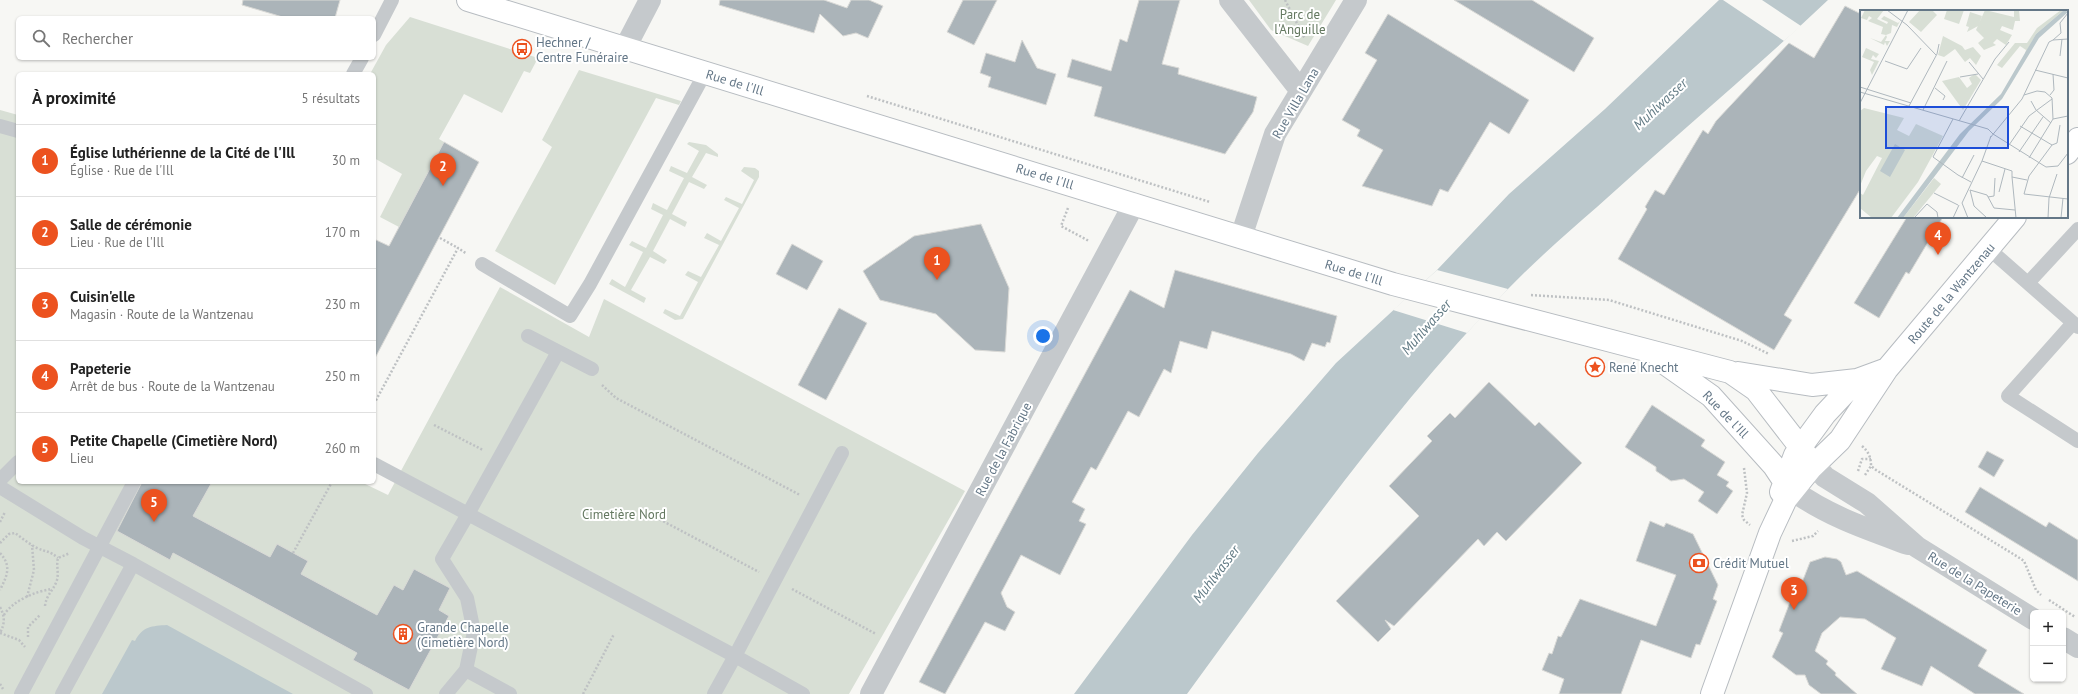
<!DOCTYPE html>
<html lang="fr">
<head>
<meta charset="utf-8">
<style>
  :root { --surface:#fff; --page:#f6f6f6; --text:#222; --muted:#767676; --line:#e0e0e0; --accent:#ec521f }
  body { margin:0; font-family:"PT Sans",sans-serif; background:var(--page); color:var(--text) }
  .controls { position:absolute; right:12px; bottom:12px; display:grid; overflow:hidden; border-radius:6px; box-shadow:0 1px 3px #0004 }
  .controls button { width:36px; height:36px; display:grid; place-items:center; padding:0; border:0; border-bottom:1px solid var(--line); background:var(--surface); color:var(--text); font:20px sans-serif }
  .you { position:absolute; left:1043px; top:336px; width:14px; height:14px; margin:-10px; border:3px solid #fff; border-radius:50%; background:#1a73e8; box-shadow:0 0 0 6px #1a73e833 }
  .badge { display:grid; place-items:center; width:26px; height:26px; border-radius:50%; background:var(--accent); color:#fff; font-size:13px; font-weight:700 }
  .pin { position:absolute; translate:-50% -33px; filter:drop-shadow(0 1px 2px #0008) }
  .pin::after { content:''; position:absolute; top:21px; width:14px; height:12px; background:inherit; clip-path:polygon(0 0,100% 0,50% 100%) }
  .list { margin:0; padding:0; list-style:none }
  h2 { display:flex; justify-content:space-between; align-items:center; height:52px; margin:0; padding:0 16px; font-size:17px }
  h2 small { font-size:13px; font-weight:400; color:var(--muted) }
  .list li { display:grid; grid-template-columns:26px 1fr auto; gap:12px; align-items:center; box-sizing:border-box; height:72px; padding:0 16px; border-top:1px solid var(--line) }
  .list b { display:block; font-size:15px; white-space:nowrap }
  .list p { margin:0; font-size:13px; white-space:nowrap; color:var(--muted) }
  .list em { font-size:13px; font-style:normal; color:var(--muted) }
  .icon { flex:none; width:22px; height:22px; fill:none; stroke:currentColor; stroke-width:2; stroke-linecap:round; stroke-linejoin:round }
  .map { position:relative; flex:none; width:2078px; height:694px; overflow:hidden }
  .search { position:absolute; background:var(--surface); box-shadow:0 1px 3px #0004; left:16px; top:16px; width:360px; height:44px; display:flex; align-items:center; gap:10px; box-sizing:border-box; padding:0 14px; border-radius:6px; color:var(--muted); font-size:15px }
  .panel { position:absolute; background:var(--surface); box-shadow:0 1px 3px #0004; left:16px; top:72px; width:360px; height:412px; border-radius:6px }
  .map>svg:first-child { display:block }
</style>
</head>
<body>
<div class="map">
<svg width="2078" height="694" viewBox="0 0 2078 694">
  <rect width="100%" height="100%" fill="#f7f7f4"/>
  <path fill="#d8dfd5" d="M1249,0H1336L1308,46L1271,30Z
    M410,17L538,58L530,73L524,71L502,113L464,94L439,139L444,142L399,227L380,217L402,174L374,158V74H370L386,45Z
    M579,70L681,101L679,105L656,98L555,285L495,251L552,147L542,140Z
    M0,110L18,115V482H361L388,495L500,287L589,337L604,299L965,491L849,694H0Z
    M689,142L706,145L718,154V157L706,153L692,177L707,185L704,189L689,182L672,214L687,222L685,227L670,219L653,251L667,260L664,264L650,257L631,290L646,298L644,303L609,284L612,279L625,287L643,252L629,245L632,241L646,248L663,215L651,209L653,203L667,210L684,178L669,171L671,166L687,173L699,151L687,144Z
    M744,167L755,168L759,171V177L683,319L675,320L663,313L665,309L680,316L698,282L685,275L688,271L701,277L719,245L704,238L707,233L721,241L739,208L724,200L726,197L742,204L754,180L741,171Z"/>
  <path fill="#bbc8cc" d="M1719,0H1828C1753,71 1674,137 1597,207C1566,234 1535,261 1506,291C1387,414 1288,556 1187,694H1074L1192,535L1258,453L1336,363L1437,270L1509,194L1605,109Z
    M167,625L293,694H102L132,640L135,641C143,626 152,626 167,625Z"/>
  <path fill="#f7f7f4" d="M1723,0H1762L1801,26L1784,41Z
    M1437,270L1508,289L1467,333L1393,310Z"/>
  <path fill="#abb4b9" stroke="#d9d9d6" d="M243,0H340L335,18H286L242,5Z
    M720,0H824L847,8L851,0H869L883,6L868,38L856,33L843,36L820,14L814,33L719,5Z
    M963,0H997L974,45L947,32Z
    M1139,0H1180L1162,64L1179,68L1178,74L1257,97L1253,112L1225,154L1094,116L1102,87L1067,77L1072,59L1111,71L1120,39L1127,42Z
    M1454,0H1532L1594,38L1574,72Z
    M1845,6L1861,14V188L1784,315L1792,320L1774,350L1618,259L1647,209L1645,207L1655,190L1664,195L1703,130L1708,134L1716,121L1789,43L1814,58Z
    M1388,14L1529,100L1509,134L1490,122L1448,192L1440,189L1432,206L1362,186L1383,150L1357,136L1360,130L1342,120L1377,60L1365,53Z
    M1022,40L1037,68L1056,74L1046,105L988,87L991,77L980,73L986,53L1015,62Z
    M444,142L479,162L374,360V239L389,246Z
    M1907,217H1943L1909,274L1906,272L1879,318L1854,303Z
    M981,224L1009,288L1005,352L975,350L936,314L880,300L863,271L914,236Z
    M792,244L823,261L807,290L776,274Z
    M1175,270L1337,316L1330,343L1327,342L1325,347L1312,343L1304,361L1291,354L1212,331L1207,349L1180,341L1171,373L1164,369L1139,417L1128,411L1096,470L1091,467L1072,502L1085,509L1079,521L1086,524L1060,575L1021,555L1001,593L1007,607L1015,612L1005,631L985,622L945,694L919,682L1130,290L1164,308Z
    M839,308L867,323L826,400L798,385Z
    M1489,382L1535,426L1539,422L1582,463L1506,541L1497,532L1484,546L1478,539L1394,626L1385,620L1391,629L1378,642L1336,601L1419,516L1389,486L1432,441L1427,436L1450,413L1455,418Z
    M1652,405L1705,440L1701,446L1725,462L1717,475L1729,482L1726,486L1733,491L1717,514L1698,501L1704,492L1684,479L1671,481L1656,471V467L1625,447Z
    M1987,451L2004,460L1994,477L1978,467Z
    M142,482H212L193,516L270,557L277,544L308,561L301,574L377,615L394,585L403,590L414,569L450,588L439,610L449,616L409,690L353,660L357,653L173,553L170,560L117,531Z
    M1980,487L2046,527L2049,522L2078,540V581L1965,512Z
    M1650,521L1664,527L1666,523L1693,534L1718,585L1713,599L1717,601L1700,645L1696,644L1691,658L1641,640L1621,694H1559L1564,679L1542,670L1549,653L1552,654L1558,636L1561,637L1580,599L1656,626L1676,575L1636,561Z
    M1825,557L1837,559L1841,562L1846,575L1857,571L1987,650L1978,666L2024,694H1975L1931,666L1922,686L1881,669L1896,638L1865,619L1840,617L1822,633L1815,651L1828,661L1826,664L1836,673L1835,675L1857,694H1821L1809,685L1805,675H1796L1772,657L1783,633L1779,631L1790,602L1794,603L1810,562Z"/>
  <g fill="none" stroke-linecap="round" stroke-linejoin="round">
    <defs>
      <path id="secondary" d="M468,0L1393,284L1730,372L1756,390L1814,465
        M2067,153L2078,139
        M1660,360L1711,396L1774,466L1784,481L1792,490
        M1738,373L1812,385L1857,380
        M1781,492L1795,455L1825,414L1857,380L1887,369
        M1712,694L1770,533L1786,499L1811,468L1840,440L1887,369L2015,217"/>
    </defs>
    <use href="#secondary" stroke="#b7bcc1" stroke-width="24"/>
    <path stroke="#bec1c3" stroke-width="2.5" stroke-dasharray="2 2" stroke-linecap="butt" d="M1285,0L1305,39
      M867,96L1210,202
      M1068,208L1061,226L1089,241
      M440,238L458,248
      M1531,295L1609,300L1742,341L1769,354
      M602,385L616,398L800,495
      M374,404L458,248L467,254
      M434,425L483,450
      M1862,446C1869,452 1871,458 1871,466L1876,470L2018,557L2024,561L2036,590L2041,595
      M1744,468L1747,493L1742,515L1744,520L1750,525
      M1858,471L1862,459H1871
      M1865,475L1871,466
      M642,510L759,572
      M0,522L5,512
      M1792,541L1813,536L1818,531
      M0,543L9,534L15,533C22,538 29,544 37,548C46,552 50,551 58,558
      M0,553C12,566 7,576 0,590
      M293,553L332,482
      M792,589L876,634
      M27,597L34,570L32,545
      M2049,600L2075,617
      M45,606C46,595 54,590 57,580C59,573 56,565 58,558L70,553
      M0,607C5,617 5,623 0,633
      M4,615C12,601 36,591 52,589
      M0,633L19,640L25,647
      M28,637V627L40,615
      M0,684L3,689
      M583,694L614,634"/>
    <path stroke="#c5c9cc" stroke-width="14" d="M374,35L392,0
      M353,74L362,58
      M0,126L18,131
      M1989,249L2078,327
      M482,264L570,316L590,284L705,73
      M2028,283L2078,229
      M2073,323L2008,396L2078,441
      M528,336L592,369
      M558,352L468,514L735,656L714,694
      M374,464L468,514L442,559L467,598L474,632L466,670L510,694
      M0,480L18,462
      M0,487L83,538L133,564
      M21,694L134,482
      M62,694L133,564L366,694
      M446,694L466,670
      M803,694L735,656L842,453"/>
    <path stroke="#c5c9cc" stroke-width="22" d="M1230,0L1301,91
      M625,48L650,0
      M1241,237L1275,134L1356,0
      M1814,465L1825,477L1867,503L1917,547L2033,619
      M1792,490C1828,516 1867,529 1908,544
      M2063,638L2078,647
      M871,694L1134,204"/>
    <use href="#secondary" stroke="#fff" stroke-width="22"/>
  </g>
  <defs>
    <symbol id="bus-ring" viewBox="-11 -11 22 22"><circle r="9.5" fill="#fff" stroke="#ec521f" stroke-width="1.5"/><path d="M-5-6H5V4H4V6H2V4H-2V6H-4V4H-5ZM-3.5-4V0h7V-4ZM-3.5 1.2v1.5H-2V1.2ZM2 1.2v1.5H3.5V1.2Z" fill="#ec521f"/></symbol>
    <symbol id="sight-ring" viewBox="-11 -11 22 22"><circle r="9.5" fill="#fff" stroke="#ec521f" stroke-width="1.5"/><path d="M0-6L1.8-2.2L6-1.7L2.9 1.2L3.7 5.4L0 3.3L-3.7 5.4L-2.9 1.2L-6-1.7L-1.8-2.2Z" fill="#ec521f"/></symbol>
    <symbol id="bank-ring" viewBox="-11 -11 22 22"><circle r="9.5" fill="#fff" stroke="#ec521f" stroke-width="1.5"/><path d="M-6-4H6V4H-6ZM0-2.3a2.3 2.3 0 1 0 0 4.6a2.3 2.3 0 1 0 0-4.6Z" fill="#ec521f"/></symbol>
    <symbol id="building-ring" viewBox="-11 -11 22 22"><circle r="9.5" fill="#fff" stroke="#ec521f" stroke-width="1.5"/><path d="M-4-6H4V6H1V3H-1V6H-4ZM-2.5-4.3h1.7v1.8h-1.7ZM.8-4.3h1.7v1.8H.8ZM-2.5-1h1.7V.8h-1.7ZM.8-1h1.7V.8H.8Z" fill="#ec521f"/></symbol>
  </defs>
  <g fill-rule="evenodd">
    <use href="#bus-ring" x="511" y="38" width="22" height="22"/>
    <use href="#sight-ring" x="1584" y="356" width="22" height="22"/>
    <use href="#bank-ring" x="1688" y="552" width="22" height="22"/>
    <use href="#building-ring" x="392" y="623" width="22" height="22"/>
  </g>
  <g text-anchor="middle" stroke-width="4" stroke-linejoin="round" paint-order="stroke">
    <g font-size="13" fill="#647860" stroke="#fff">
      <text x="1300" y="19">Parc de<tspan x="1300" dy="15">l'Anguille</tspan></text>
      <text x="624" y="519">Cimetière Nord</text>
    </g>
    <g font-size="13" fill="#647787" stroke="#fff" text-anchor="start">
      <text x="536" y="47">Hechner /<tspan x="536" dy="15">Centre Funéraire</tspan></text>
      <text x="1609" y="372">René Knecht</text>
      <text x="1713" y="568">Crédit Mutuel</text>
      <text x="417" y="632">Grande Chapelle<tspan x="417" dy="15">(Cimetière Nord)</tspan></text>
    </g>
    <g font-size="13" fill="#647787" stroke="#fff">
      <text transform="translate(735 82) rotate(17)" y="5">Rue de l'Ill</text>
      <text transform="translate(1295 103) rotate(-60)" y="5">Rue Villa Lana</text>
      <text transform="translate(1045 176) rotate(17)" y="5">Rue de l'Ill</text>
      <text transform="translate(1354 272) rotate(17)" y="5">Rue de l'Ill</text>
      <text transform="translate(1951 293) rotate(-50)" y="5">Route de la Wantzenau</text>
      <text transform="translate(1726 414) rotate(46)" y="5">Rue de l'Ill</text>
      <text transform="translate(1003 449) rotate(-62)" y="5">Rue de la Fabrique</text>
      <text transform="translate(1975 583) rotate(32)" y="5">Rue de la Papeterie</text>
    </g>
    <g font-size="14" font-style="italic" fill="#607983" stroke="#fff">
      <text transform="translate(1660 104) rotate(-43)" y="5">Muhlwasser</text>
      <text transform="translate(1426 327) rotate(-49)" y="5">Muhlwasser</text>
      <text transform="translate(1216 574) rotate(-53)" y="5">Muhlwasser</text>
    </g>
  </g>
  <g transform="translate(1860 10)">
    <rect width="208" height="208" fill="#f7f7f4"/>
    <path d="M5,0H24L17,9L27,14L28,12L21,9L24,6L38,13L40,11L37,17L32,15L31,23L26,25L27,27L25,31H30L27,36L25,32L24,35L10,28L21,32L26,25L21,24L23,17L8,11L12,8L9,6L7,10L1,8ZM60,0H72L77,5L61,22L49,12ZM87,0H104L99,14L84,9ZM125,0L154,7V0H159L160,11H155L153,20L142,16L140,20L152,25L146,35L137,29L133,33L136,35L124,40L118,33L124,28L116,20ZM201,0H204L176,24L165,44L166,40L160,36L142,58L137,55L155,33H167L177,18ZM110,2L122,6L118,16L107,22L109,17L106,16ZM83,26L102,36L105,40L113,37L121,46L116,55L110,48L105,52L95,39L84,47L78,45ZM6,38L19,44L16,48L13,45L11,49L19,51L12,65L10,60L14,52L2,47ZM113,65H116L121,70L103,100L82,71L99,67L107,78L112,74L109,68ZM4,98L44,108L37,120L49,126L56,114L83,126L58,172L31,208H12L0,198V183L3,185L22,148L17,146L6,161L0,176V101ZM74,168L81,174L53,208H43Z" fill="#d8dfd5"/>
    <path d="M204,0L208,2L179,28L142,89L109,121L43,208H37L100,124L141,84L176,24ZM35,134L45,140L30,167L20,161Z" fill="#bbc8cc"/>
    <path fill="none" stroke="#afb8be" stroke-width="1" d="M27,0L47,15L76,45M193,30L201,23L200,13L208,3M200,46L202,29M25,51L47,59L61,38M109,52L123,69M175,60L208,68M100,67L118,64M0,77L51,93M75,78L85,86L83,90M0,82L128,119L133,124M164,85L177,81L185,82L192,88L193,109L208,106M190,85L194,80L193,64M171,91L176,100L191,113M0,93L48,0M49,96L77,44L79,34M63,100L87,51M93,109L73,147L98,165L111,172M99,111L135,49L149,32M200,115L197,133L192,135L169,166L164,184L208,189M160,116L192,135M133,124L186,157L198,156L208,143M130,128L162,89L189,32L193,30L208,29M149,135L169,106L192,89M159,142L183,107M169,148L193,109M122,151L152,161V167L167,170M152,167L156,208M102,168L114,145M110,180L127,185L134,198L155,200M110,180L114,196L127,208M139,182L145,159M74,183L98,195M128,187L134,186L135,168M54,208L67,194L77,202L78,208M93,208L99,195M108,208L102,193L122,151L131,126M188,208L189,188L197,164M201,208L203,188"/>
    <path fill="#1d4ed8" fill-opacity="0.15" stroke="#1d4ed8" stroke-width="2" d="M26,97H148V138H26Z"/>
    <rect width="208" height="208" fill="none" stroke="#647787" stroke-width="2"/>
  </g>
</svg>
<div class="controls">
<button>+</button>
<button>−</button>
</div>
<div class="you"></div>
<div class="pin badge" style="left:937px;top:280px">1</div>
<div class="pin badge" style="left:443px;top:186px">2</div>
<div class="pin badge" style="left:1794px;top:610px">3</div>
<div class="pin badge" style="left:1938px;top:255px">4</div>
<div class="pin badge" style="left:154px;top:522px">5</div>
<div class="search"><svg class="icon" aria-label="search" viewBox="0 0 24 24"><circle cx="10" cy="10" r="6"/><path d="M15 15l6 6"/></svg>Rechercher</div>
<section class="panel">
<h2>À proximité<small>5 résultats</small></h2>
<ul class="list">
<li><span class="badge">1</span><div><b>Église luthérienne de la Cité de l'Ill</b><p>Église · Rue de l'Ill</p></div><em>30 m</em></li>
<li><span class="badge">2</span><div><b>Salle de cérémonie</b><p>Lieu · Rue de l'Ill</p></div><em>170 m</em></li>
<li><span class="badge">3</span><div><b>Cuisin'elle</b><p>Magasin · Route de la Wantzenau</p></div><em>230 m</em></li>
<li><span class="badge">4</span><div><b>Papeterie</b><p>Arrêt de bus · Route de la Wantzenau</p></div><em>250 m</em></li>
<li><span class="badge">5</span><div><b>Petite Chapelle (Cimetière Nord)</b><p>Lieu</p></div><em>260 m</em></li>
</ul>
</section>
</div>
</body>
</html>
